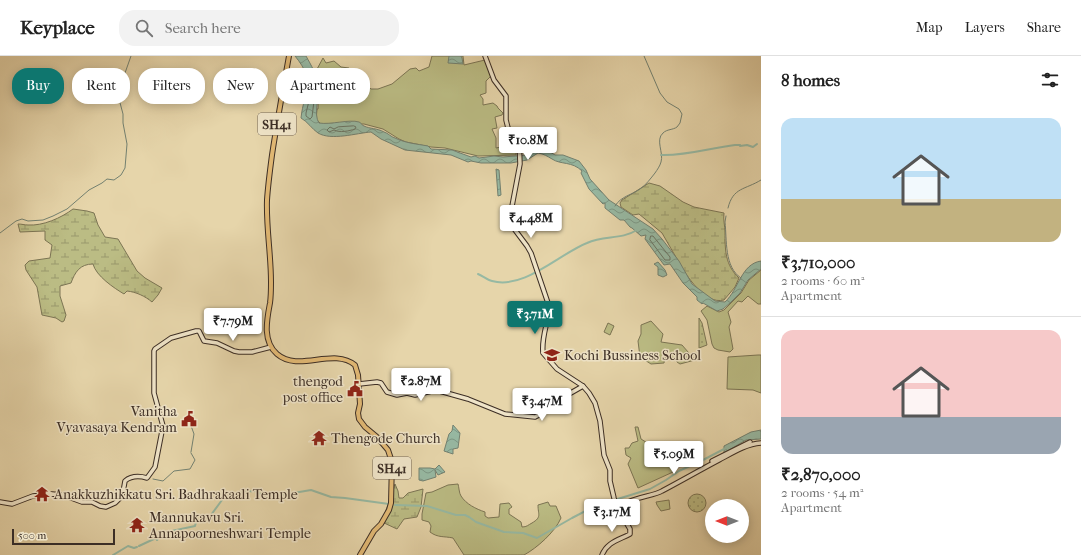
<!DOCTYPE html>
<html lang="en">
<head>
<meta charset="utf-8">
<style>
  :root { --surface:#fff; --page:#f2f2f2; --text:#222; --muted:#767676; --line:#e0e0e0; --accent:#0f766e }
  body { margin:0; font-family:"IM FELL French Canon",serif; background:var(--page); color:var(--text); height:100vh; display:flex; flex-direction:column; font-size:15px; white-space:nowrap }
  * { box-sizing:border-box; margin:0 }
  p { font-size:13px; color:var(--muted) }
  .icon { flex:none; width:22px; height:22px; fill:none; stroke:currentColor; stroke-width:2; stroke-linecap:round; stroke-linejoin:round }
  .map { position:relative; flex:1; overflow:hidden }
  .sheet { display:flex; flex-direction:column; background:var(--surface); width:320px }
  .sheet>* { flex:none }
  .top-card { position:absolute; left:12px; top:12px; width:380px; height:36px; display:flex; gap:8px }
  .needle { width:26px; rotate:270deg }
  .fabs { position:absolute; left:705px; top:443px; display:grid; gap:8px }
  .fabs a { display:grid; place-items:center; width:44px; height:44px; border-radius:50%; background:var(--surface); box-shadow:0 2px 10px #0003; font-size:20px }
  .scale { position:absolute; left:12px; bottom:10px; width:103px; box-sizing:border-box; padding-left:4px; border:2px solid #3c2e25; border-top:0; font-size:11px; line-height:14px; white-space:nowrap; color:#3c2e25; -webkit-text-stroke:3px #efe4c8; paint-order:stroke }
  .price { position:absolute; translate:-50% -34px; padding:0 9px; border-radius:4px; background:#fff; color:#222; font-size:13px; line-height:26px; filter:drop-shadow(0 1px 2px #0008) }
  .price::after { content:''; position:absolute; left:50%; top:24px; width:12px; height:9px; margin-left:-6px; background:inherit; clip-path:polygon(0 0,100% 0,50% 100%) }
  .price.selected { background:var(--accent); color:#fff }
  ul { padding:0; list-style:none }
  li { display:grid; align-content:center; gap:8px; height:212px; padding:0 20px }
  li+li { border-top:1px solid var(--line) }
  li span { display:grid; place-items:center; height:124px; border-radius:12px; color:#555 }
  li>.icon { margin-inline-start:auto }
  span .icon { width:72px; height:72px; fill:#fffc; stroke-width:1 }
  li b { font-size:17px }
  h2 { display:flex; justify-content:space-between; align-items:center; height:48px; padding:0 20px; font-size:17px }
  .chip { padding:0 14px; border-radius:16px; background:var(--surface); box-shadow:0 2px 10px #0003; font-size:14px; line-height:36px }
  .chip.selected { background:var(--accent); color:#fff }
  header { display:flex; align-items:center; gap:24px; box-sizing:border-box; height:56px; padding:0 20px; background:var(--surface); border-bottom:1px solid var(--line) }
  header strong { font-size:19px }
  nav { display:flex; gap:22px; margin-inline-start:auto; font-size:14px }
  .search { width:280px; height:36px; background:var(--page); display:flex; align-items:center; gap:10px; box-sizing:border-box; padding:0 14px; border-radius:16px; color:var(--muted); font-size:15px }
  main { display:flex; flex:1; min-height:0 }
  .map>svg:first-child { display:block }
</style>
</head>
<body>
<header>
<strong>Keyplace</strong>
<div class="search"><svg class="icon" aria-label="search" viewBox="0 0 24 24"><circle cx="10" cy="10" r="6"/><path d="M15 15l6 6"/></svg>Search here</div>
<nav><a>Map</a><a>Layers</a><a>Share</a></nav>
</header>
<main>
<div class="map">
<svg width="761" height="499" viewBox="0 0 761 499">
  <defs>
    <pattern id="wetland-marsh" width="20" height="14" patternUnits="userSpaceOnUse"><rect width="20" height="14" fill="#bbbc84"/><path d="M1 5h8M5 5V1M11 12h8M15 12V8" fill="none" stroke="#99996c"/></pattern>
    <pattern id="garden-dots" width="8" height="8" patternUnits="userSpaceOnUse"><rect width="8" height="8" fill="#bbbc84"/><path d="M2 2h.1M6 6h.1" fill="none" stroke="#99996c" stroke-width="1.8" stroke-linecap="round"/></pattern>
    <pattern id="water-waves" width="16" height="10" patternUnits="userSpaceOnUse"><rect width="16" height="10" fill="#97b9a3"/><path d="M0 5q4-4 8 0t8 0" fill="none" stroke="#7c9785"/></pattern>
  </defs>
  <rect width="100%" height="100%" fill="#e6d5aa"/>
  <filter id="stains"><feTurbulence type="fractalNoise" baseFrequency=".005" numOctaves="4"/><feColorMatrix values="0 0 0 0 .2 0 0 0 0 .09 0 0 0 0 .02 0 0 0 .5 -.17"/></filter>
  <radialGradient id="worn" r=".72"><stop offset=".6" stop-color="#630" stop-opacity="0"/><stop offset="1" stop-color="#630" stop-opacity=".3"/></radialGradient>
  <g fill="#bbbc84" stroke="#7c7554">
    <path d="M432 0H463L464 9 485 4 492 19 486 25V37L480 39 483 43V49L493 47 497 50 498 52 503 57 502 59 495 61 497 72 492 73 496 82V92L506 90 509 93 513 90H516V99L478 100 445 92 431 91 406 86 399 83 383 73 364 68H321L316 63 317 53H318C318 40 321 27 316 15L323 2 326 7 334 5 341 11 349 12 355 23 364 27 371 33H378L392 28 410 13 416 12 419 15 429 11Z"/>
    <polygon points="761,214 761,248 758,248 748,240 742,246 738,245 728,256 731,266 729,271 733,293 730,296 718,294 714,292 712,288 707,264 701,255 707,250 719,256 724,254 741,237 749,224"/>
    <polygon points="651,265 663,278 661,286 682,289 695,304 680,308 677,306 676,303 668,300 665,302 664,307 651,308 640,301 638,285 641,278 641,269"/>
    <polygon points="608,267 614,270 610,279 604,276"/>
    <polygon points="758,299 761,299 761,337 753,334 727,333 728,301"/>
    <polygon points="635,371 638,371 641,383 649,388 649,394 651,396 654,396 655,393 659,392 659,399 662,402 668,401 673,416 638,432 628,408 631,402 626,399 625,392 629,392 632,387 638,385"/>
    <path d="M458 428C459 431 459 437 461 440 466 448 476 453 485 456V460L488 462 499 461 500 448 509 447 512 451 509 453V458L521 466 522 471C527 471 528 469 532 467 542 461 538 459 538 449L548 446 550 450H556L561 462C555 476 537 492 524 499 520 499 473 499 464 499L453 482C444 480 438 482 430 476L431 470 429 466 422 464V458L426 437 432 436 448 429Z"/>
    <polygon points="669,444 670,453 661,455 657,449 656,446"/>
  </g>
  <g fill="url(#wetland-marsh)" stroke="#7c7554">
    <path d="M649 127 660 130 683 146 694 151 724 157C723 164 725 170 725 176 725 194 725 209 739 222L735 231 724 244C704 249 687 219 677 205V203L662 177 639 158 633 159 621 151 620 147 622 144Z"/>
    <path d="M73 153 87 155 94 157 98 169 105 181 118 183 137 215 145 222 162 232 158 239 152 246C145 240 136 236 127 235L124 238C114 232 96 220 93 208 80 208 75 216 71 227L60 230V240L66 259 64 265 62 266 56 262 42 259 37 231 26 214 25 209 29 205 50 202 52 189 45 184V175L20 176 18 168C22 168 24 169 28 169 43 170 61 162 73 153Z"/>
    <polygon points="395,428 398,435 399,442 403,442 408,437 423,433 421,451 417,461 404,463 397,473 382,466"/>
  </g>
  <g fill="url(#garden-dots)" stroke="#7c7554">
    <polygon points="699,262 702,267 707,289 699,292"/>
    <circle cx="697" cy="447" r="9"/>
  </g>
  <g fill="url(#water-waves)" stroke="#738171">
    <path d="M295 0H306C311 9 317 19 318 29 320 41 313 58 319 67 331 69 349 63 359 66 363 68 360 68 364 70 370 73 377 72 384 76 388 77 391 81 395 82 405 87 417 88 428 90L431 93 452 94 471 101 475 100 479 102 494 100 503 101 527 99 529 94 534 91H542L555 99H563L579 105 586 114 590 123 609 144 653 173 662 183 679 205 692 228 715 245 725 246C739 233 741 208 761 205V213L748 224 740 237 730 247 723 253 717 255 703 247 702 248 697 244V241L683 227 670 208 664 209 645 183 646 179 641 180 632 172 630 171 624 164H620L605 152V147L603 148 589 133 581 117 582 115C572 105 561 109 552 103 547 100 544 98 538 97L527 104 511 107H481L471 105 468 106 451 99 405 94 381 83 371 76C357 77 331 85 318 77 312 73 308 66 301 62 304 34 317 27 295 0Z"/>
    <polygon points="449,0 461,0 462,2 463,8 448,7"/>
    <polygon points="496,113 499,114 501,139 498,140"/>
    <polygon points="658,206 665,214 667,219 663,221 658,219 658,211 654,208"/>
    <polygon points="453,369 460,377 458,392 453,393 453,398 444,395 449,378 452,375"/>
    <polygon points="761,374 761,383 746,384 724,397 724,390 751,376"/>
    <polygon points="439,409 445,416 438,419 435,414 436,421 423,425 419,424 419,412 430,412 435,413"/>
  </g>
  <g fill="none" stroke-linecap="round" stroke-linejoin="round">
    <g stroke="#6a7464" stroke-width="1">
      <polygon points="313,35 315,37 312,61 310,63 306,60 306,57 311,37"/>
      <path d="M354 70 356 71 355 73C349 75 340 77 334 74L329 76 327 74 330 71 334 73 338 71Z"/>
      <polygon points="651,180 653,180 670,201 670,204 665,204 650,184"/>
    </g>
    <g stroke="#738171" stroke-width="1">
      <path d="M615 150C621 140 632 139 640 133 646 129 651 122 655 117 657 114 660 110 661 106 664 97 655 84 663 77 667 73 673 74 677 71L680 67 682 58 679 53 667 46 660 37 644 0"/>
      <path d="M728 152C733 131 745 134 761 124"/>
      <path d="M726 160 725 166C727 184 724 211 741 222"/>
      <polyline points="0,177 16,165 22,163 28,165 43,164 53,160 67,153 89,134 102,127 107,123 114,124 121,119 125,112 127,88 123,67 123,58 119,43 119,34 131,0"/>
      <polyline points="190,367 194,378 191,396"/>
      <polyline points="153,423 163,425 174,415 190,413 195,404 191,397"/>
    </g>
    <g stroke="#97b9a3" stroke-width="2">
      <path d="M661 99C686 100 710 92 735 89H740V90L747 89 753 91 757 88"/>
      <path d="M478 218C483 220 487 224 492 225 524 234 559 198 587 187 604 179 621 184 637 174"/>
      <path d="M224 443C234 436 246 435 258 435L261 439 276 440 311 434 331 441 345 442 389 448"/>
      <polyline points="395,449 427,450 456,459 465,459 469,461"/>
      <polyline points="469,461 476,466 504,476 523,477 537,482 572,462 595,450 650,433 666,424 679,415 703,404 726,392"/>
      <polyline points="161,482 167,476 195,470 196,466 211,459 222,444"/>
      <polyline points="139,490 156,482 157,484 158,483"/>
      <polyline points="113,499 128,490 134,492 137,491"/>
    </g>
    <defs>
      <g id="secondary">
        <path d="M485 0 494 24 506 40V64L508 72 519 83 520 108 509 166 527 190 531 197 549 250C549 266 541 280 543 297L557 313 583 330 589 337 595 347 600 365 604 399 610 414V425L614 442 617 451 630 473V478C619 484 607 486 602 499"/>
        <polyline points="359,328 377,326 381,327 387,336 397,339 407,337 415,339 436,334 468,343 505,358 535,361 552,352 569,338 583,330"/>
        <polyline points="712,405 750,386"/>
        <path d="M0 446 12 448 33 440 52 438 63 439 82 446H92L100 450 106 451 115 447 120 442 123 436 125 425C131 420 140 420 147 422L155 411 163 370 154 337V295L155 293 171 282 196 275H199L204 285 217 287 234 295 239 296H252L271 291"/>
        <path d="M620 455C622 442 652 441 662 435 681 425 700 414 719 404 732 397 746 388 761 387"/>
      </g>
      <path id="primary" d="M289 0C283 33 277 66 272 99 270 114 268 129 267 144 266 171 271 198 271 226 271 232 271 240 270 247 267 263 262 285 277 298 299 317 333 291 355 309L358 319 360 348 358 357 359 363 365 371 377 381 388 394 392 406 391 447 389 454 381 468 374 475 360 499"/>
    </defs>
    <use href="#secondary" stroke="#3c2e25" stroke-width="5.5"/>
    <use href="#primary" stroke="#3c2e25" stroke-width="6"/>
    <use href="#secondary" stroke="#efe4c8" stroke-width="3.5"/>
    <use href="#primary" stroke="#e3ba75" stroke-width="4"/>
  </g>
  <defs>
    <symbol id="university-bare" viewBox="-9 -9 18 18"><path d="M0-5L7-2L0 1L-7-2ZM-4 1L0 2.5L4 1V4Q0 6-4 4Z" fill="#8f2418" stroke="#efe4c8" stroke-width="2.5" paint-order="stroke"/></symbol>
    <symbol id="civic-bare" viewBox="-9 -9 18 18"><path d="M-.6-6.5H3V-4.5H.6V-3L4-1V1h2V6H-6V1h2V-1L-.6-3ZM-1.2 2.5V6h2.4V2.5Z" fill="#8f2418" stroke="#efe4c8" stroke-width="2.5" paint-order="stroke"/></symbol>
    <symbol id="temple-bare" viewBox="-9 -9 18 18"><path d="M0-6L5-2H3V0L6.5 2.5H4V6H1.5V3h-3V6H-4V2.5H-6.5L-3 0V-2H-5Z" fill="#8f2418" stroke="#efe4c8" stroke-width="2.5" paint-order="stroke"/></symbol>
  </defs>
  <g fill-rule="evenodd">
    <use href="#university-bare" x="541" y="288" width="22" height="22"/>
    <use href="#civic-bare" x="344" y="322" width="22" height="22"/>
    <use href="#civic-bare" x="178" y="352" width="22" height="22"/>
    <use href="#temple-bare" x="308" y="371" width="22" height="22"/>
    <use href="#temple-bare" x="31" y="427" width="22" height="22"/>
    <use href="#temple-bare" x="126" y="458" width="22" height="22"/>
  </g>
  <g text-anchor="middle" stroke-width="3" stroke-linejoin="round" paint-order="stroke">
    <g fill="#efe4c8" stroke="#726556" stroke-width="1">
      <rect x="258" y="57" width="38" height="22" rx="3"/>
      <rect x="373" y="401" width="38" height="22" rx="3"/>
    </g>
    <g font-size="13" font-weight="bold" fill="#3c2e25">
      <text x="277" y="73">SH41</text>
      <text x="392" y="417">SH41</text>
    </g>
    <g font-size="14" fill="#3c2e25" stroke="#efe4c8" text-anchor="start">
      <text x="564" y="304">Kochi Bussiness School</text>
      <text x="343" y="330" text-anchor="end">thengod<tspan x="343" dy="16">post office</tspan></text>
      <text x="177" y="360" text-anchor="end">Vanitha<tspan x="177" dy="16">Vyavasaya Kendram</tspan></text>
      <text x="331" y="387">Thengode Church</text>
      <text x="54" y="443">Anakkuzhikkatu Sri. Badhrakaali Temple</text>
      <text x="149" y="466">Mannukavu Sri.<tspan x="149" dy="16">Annapoorneshwari Temple</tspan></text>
    </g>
  </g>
  <rect width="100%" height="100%" filter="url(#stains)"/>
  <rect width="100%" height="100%" fill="url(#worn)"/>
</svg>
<div class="fabs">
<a><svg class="needle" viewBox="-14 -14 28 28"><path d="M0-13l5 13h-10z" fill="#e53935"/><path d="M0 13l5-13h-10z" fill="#767676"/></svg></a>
</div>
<div class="scale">500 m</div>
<b class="price" style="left:528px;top:105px">₹10.8M</b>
<b class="price" style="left:531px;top:183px">₹4.48M</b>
<b class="price selected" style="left:535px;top:279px">₹3.71M</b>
<b class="price" style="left:233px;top:286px">₹7.79M</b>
<b class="price" style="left:421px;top:346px">₹2.87M</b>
<b class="price" style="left:542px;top:366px">₹3.47M</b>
<b class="price" style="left:674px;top:419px">₹5.09M</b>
<b class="price" style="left:612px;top:477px">₹3.17M</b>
<div class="top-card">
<a class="chip selected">Buy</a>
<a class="chip">Rent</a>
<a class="chip">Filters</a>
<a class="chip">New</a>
<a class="chip">Apartment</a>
</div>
</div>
<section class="sheet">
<h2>8 homes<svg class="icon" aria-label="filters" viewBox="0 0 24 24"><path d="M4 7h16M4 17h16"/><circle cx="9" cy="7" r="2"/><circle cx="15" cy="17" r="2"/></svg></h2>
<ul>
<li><span style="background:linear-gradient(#bfe0f5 65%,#c2b280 0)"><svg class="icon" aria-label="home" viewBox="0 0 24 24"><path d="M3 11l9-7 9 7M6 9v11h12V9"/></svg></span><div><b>₹3,710,000</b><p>2 rooms · 60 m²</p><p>Apartment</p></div></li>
<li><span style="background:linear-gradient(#f6c9c9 70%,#9aa5b1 0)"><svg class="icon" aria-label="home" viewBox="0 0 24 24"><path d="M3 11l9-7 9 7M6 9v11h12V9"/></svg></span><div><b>₹2,870,000</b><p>2 rooms · 54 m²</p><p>Apartment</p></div></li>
</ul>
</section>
</main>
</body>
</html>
